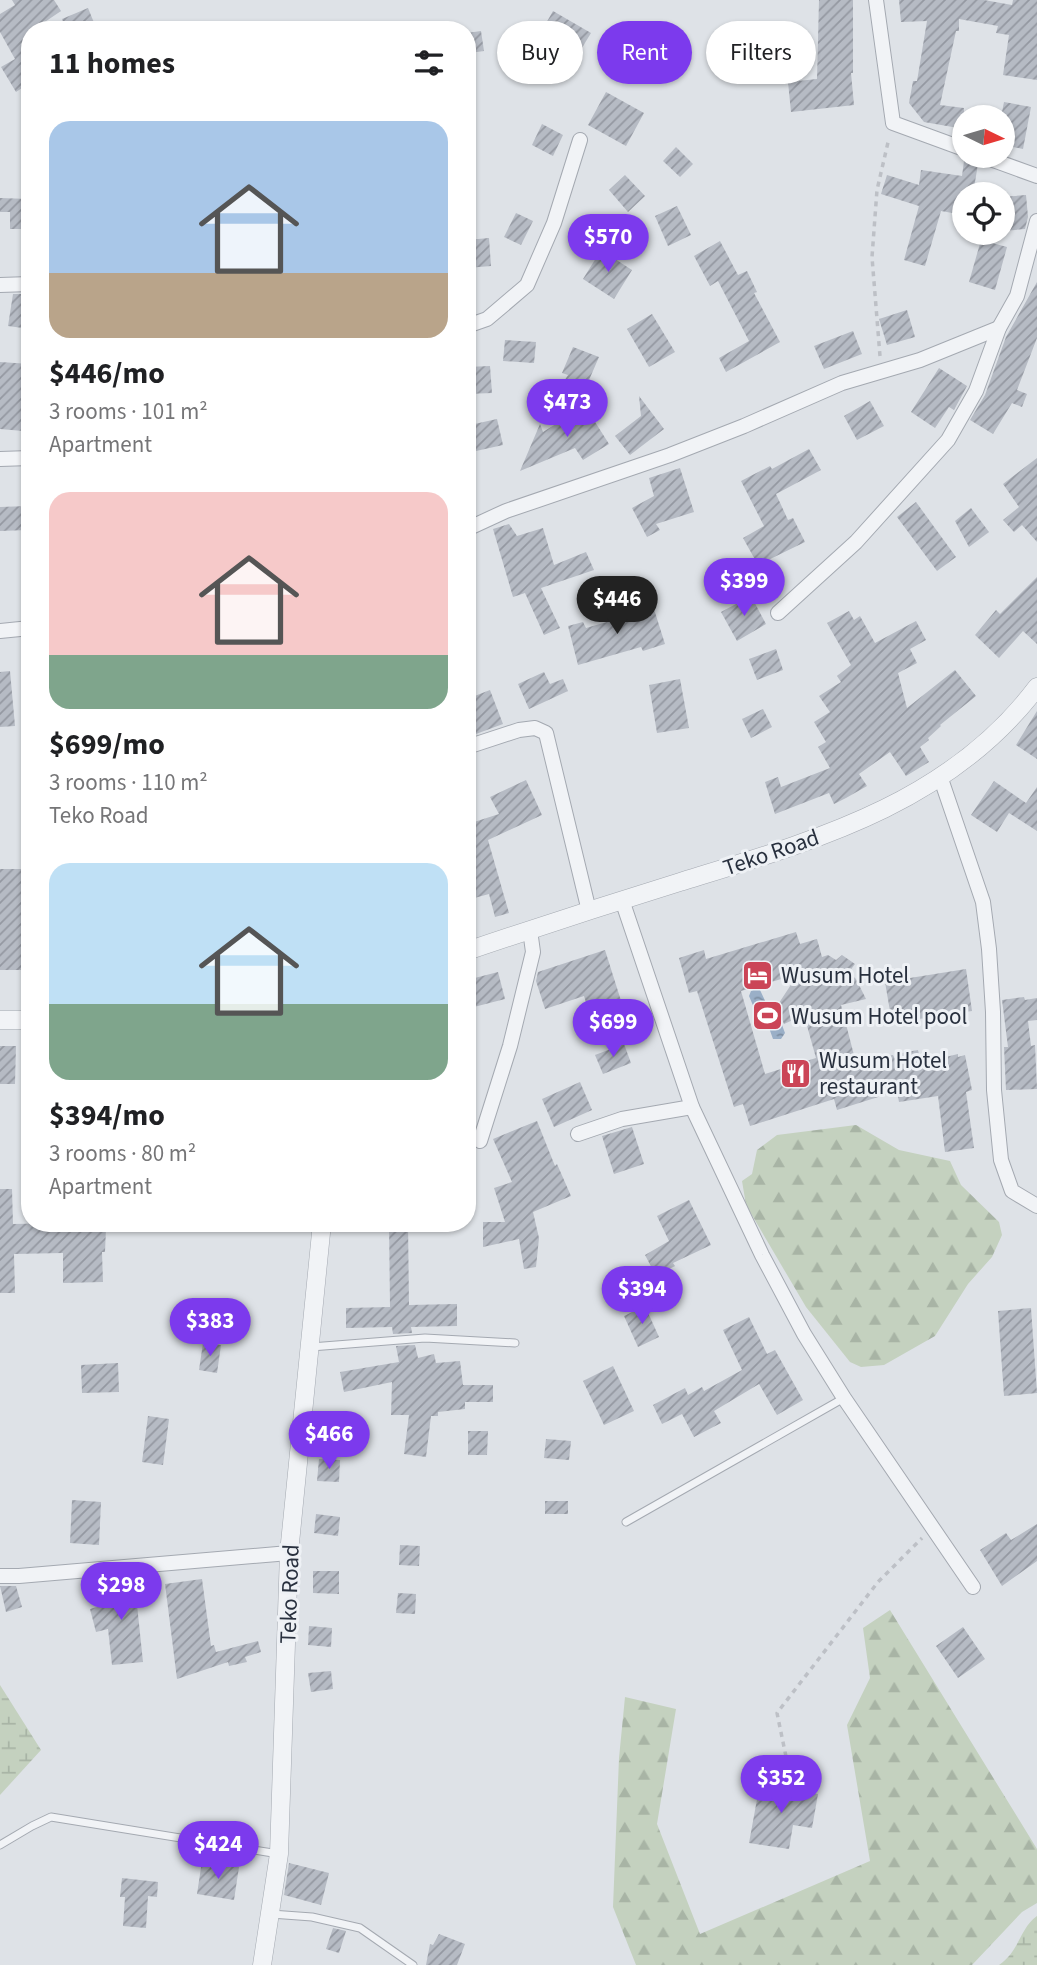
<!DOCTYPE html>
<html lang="en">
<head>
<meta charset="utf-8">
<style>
  :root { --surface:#fff; --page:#f2f2f2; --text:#202124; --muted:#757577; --accent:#7c3aed }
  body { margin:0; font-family:"Source Sans 3",sans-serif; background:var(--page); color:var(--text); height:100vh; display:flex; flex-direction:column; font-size:26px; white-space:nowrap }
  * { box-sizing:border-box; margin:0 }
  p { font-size:23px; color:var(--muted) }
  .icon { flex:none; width:38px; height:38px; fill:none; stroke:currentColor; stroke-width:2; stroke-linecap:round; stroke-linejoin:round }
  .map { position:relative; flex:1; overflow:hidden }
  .sheet { position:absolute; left:21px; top:21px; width:455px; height:1211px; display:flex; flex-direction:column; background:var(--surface); border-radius:28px; box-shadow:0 2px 5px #0004 }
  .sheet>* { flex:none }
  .top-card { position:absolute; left:497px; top:21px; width:434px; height:63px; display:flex; gap:14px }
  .needle { width:46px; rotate:95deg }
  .controls { position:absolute; left:952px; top:105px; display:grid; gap:14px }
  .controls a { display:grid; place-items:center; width:63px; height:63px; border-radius:50%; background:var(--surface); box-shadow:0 2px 5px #0004; font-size:35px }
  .price { position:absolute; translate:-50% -60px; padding:0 16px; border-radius:24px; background:var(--accent); color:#fff; font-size:23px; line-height:46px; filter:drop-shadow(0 2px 4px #0008) }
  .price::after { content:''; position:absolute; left:50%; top:42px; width:21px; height:16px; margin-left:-10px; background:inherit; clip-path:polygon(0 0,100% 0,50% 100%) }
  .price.on { background:#222; color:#fff }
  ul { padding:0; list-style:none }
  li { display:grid; align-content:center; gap:14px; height:371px; padding:0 28px }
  li span { display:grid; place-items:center; height:217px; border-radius:21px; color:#555 }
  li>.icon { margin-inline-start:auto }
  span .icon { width:126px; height:126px; fill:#fffc; stroke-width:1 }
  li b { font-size:30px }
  h2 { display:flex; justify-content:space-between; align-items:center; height:84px; padding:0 28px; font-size:30px }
  .pill { padding:0 24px; border-radius:32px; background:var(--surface); box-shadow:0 2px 5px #0004; font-size:24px; line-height:63px }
  .pill.on { background:var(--accent); color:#fff }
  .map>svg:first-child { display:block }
</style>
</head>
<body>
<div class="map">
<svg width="1037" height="1965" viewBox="0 0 1037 1965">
  <defs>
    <pattern id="forest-firs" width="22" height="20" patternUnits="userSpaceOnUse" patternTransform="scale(1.75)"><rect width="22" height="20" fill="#c4d1bf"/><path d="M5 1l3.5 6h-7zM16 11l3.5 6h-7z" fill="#a8b4a5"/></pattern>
    <pattern id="wetland-marsh" width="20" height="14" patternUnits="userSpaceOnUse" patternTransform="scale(1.75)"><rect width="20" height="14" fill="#c4d1bf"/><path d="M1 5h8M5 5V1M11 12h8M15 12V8" fill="none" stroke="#a8b4a5"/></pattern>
    <pattern id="water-ripples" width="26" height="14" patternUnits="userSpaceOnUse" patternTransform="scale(1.75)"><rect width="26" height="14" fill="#9aafc7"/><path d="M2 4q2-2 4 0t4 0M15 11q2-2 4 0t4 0" fill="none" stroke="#7e8fa3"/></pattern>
    <pattern id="building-hatch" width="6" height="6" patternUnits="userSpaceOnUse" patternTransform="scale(1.75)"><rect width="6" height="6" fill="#b6bbc4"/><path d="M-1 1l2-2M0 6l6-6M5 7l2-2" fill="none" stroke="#9498a1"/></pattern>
  </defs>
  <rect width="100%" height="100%" fill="#dee2e7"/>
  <g fill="url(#forest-firs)">
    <polygon points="856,1125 899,1150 950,1161 961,1185 999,1222 1002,1235 992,1257 968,1284 935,1336 884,1365 861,1367 850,1362 806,1307 746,1205 742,1181 752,1174 757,1150 777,1135"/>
    <polygon points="890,1610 1037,1849 1037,1903 1022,1912 972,1965 636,1965 613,1907 619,1758 625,1697 676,1709 657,1824 700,1934 870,1861 847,1725 870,1678 863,1628"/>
  </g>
  <g fill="url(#wetland-marsh)">
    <polygon points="0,1685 41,1750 0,1795"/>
    <path d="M1037 1916V1965H999C1020 1951 1019 1929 1037 1916Z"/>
  </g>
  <polygon fill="url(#water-ripples)" points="756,989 760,990 768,1007 776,1009 785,1033 781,1039 773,1039 768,1025 760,1022 749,996 751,991"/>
  <g fill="url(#building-hatch)" fill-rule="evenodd">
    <polygon points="12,0 54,0 61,11 33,30 30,30 28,34 30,37 30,87 28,84 16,92 1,67 15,59 0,32 0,14 15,5"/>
    <polygon points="819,0 853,0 853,73 851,73 854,105 791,112 788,82 817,79"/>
    <polygon points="899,0 984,0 1012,5 1013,0 1037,0 1037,80 1003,75 1009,35 996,33 998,26 959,19 959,31 956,31 940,105 964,108 964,129 924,122 909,103 913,81 917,81 927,21 901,22"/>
    <polygon points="88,8 97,30 66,30 62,19"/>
    <polygon points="553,11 591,33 577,56 540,34"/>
    <polygon points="481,31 484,51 470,53 467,33"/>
    <polygon points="606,92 644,113 626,146 588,125"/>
    <polygon points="1004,102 1031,107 1023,149 1003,145 1001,117"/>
    <polygon points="542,124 563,135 553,156 532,145"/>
    <polygon points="676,147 693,164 680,177 663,161"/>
    <polygon points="964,161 978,164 973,194 964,194 964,215 941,211 925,266 904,260 919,206 881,194 887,175 919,185 921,170 962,176"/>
    <polygon points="625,175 645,196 628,212 609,190"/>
    <polygon points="1026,195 1028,217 1025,229 1003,231 1003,197"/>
    <polygon points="0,198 30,199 30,229 10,229 10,212 0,212"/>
    <polygon points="677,206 691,235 668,246 655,216"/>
    <polygon points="516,213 533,221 521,245 504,237"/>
    <polygon points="489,238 491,266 467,268 467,240"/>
    <polygon points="981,240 1007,247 995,290 969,282"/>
    <polygon points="720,241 738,275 747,271 757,292 754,293 780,342 726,372 719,358 749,341 718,281 710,286 694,256"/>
    <polygon points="601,250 632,270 614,299 583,279"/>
    <polygon points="1037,282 1037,338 1017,390 1027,394 1022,407 1012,403 993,434 970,420 985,395 1006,337"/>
    <polygon points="13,294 30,294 30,329 8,326"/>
    <polygon points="907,310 915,337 887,345 879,319"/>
    <polygon points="652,314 675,352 649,367 627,329"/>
    <polygon points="853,331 862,354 824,369 814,346"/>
    <polygon points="505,340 536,342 534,363 503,361"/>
    <polygon points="573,347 599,357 586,387 559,389 568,375 562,373"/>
    <polygon points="0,362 30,364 30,383 25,382 23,431 0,429"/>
    <polygon points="490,366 492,393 467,394 467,367"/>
    <polygon points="939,368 967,386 954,410 949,407 935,428 911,412"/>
    <polygon points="639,396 664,429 630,455 615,436 641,416"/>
    <polygon points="870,401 884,426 857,440 844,416"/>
    <polygon points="585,406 609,444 583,460 575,448 520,471 540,424 543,432"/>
    <polygon points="497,419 503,445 476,451 470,425"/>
    <polygon points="809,449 821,470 776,494 788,520 793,518 805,542 758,565 743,538 764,526 741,481 770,466 772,469"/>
    <polygon points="1037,458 1037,542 1022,525 1014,532 1003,520 1019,507 1003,484"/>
    <polygon points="680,468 694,512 656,524 660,530 647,537 632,508 654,496 649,478"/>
    <polygon points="916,502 956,557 937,571 897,517"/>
    <polygon points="28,506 28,530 0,531 0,507"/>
    <polygon points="971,508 989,532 969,547 955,521"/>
    <polygon points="509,524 517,536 543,528 554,565 586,552 594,570 541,588 560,628 544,635 525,593 513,597 493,529"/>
    <polygon points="1037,577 1037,644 1023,631 999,658 975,635 996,610 1000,614"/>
    <polygon points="751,596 766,624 737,641 721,612"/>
    <polygon points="653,606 665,644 643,651 641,647 578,665 568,626 583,622 586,628 631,615 631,613"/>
    <polygon points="849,611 854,620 860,616 875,643 916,621 926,640 910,649 917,663 898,673 907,708 955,670 976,696 940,725 941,726 928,738 929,740 920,747 929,762 906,776 890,752 859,774 867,786 846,798 834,804 829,793 775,814 765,782 778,777 781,787 830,768 818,747 826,742 814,722 830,712 819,696 841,682 837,676 851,665 827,623"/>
    <polygon points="776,649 783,670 757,680 749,659"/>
    <polygon points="10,671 15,726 0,727 0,672"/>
    <polygon points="544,672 550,684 563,679 568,691 529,709 518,684"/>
    <polygon points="680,679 689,728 657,733 649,685"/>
    <polygon points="490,690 503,724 476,734 467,712 467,699"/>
    <polygon points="763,709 772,727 751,738 742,719"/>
    <polygon points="1037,711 1037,759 1016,745"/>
    <polygon points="526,780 542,815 488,840 509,913 495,917 489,894 467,900 467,839 475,836 471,823 499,814 490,797"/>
    <polygon points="994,781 1026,803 1037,787 1037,831 1009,813 997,832 971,815"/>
    <polygon points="0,869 23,869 23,876 30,876 30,970 0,970"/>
    <path d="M796 932 800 944 817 939 822 957 828 955 836 960 842 955 855 964 849 972 856 979 866 999 841 1005 855 1059 870 1054 871 1058 893 1055 898 1065 896 1054 918 1050 921 1063 958 1054V1057L965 1055 972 1090 966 1092 974 1148 945 1152 938 1096 899 1102 897 1091 837 1110 834 1099 750 1126 743 1104 734 1107 697 991 689 993 679 958 704 950 706 959ZM798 974 779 1003 778 1010 784 1024 804 1015 816 1058 765 1074 741 991Z"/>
    <polygon points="605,950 623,1007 591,1018 584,996 545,1009 536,981 538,972"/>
    <polygon points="966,969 972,1011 892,1023 885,982"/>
    <polygon points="498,972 505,999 470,1008 467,980"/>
    <polygon points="1024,997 1025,1000 1037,998 1037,1020 1028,1021 1031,1046 1035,1045 1037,1089 1006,1090 1004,1047 1008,1047 1002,1000"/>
    <polygon points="624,1044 631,1063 603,1074 595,1055"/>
    <polygon points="0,1046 16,1046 15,1084 0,1084"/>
    <polygon points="580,1082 592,1110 554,1127 542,1099"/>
    <polygon points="537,1121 555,1166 557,1164 571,1196 533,1212 539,1238 536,1267 524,1269 519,1239 483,1247 483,1222 505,1222 494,1188 512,1182 493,1139"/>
    <polygon points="632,1127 644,1164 614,1174 602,1136"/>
    <polygon points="0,1189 12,1189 13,1224 61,1223 106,1228 105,1252 102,1252 103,1282 63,1283 63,1253 14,1254 15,1293 0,1293"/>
    <polygon points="689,1200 711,1245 673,1263 675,1266 656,1276 645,1255 669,1241 657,1216"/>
    <polygon points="389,1223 408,1223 409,1305 457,1304 457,1326 411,1327 412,1333 393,1334 392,1327 346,1328 346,1308 390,1307"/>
    <polygon points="645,1306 659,1337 638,1347 624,1316"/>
    <polygon points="1031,1308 1037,1393 1004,1396 998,1311"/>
    <polygon points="749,1317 767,1354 775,1350 803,1400 777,1415 759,1384 714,1411 721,1423 694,1437 682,1414 662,1424 653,1405 685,1388 688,1395 702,1387 704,1391 742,1370 723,1330"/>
    <polygon points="203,1343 221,1345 217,1373 199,1370"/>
    <polygon points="415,1345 418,1358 434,1354 436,1363 460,1361 463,1385 493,1385 493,1402 465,1402 465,1409 438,1412 438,1416 431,1416 426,1457 404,1454 409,1415 391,1415 392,1382 344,1392 340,1372 399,1362 396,1346"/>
    <polygon points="118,1363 119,1392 82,1393 81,1365"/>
    <polygon points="613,1366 634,1411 604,1425 583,1381"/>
    <polygon points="148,1416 169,1419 163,1465 142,1462"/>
    <polygon points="468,1431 488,1431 487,1455 468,1455"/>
    <polygon points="546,1439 571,1441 569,1460 544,1458"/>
    <polygon points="319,1459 340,1460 339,1482 317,1481"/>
    <polygon points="72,1500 101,1502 99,1545 70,1543"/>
    <rect x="545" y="1501" width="23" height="13"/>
    <polygon points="316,1514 340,1517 338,1536 314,1533"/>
    <polygon points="1037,1524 1037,1561 1002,1586 980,1550 1006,1533 1011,1540"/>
    <polygon points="400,1545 420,1546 419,1566 399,1565"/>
    <polygon points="313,1571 339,1571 339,1594 313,1593"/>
    <polygon points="134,1576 143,1662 112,1665 108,1629 96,1632 90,1609 111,1603 105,1583"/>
    <polygon points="202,1579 211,1646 214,1645 216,1652 258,1641 261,1652 245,1657 247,1662 229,1666 228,1662 177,1679 165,1584"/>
    <polygon points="0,1586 16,1586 22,1607 6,1612"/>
    <polygon points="398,1593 416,1594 415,1614 396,1613"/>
    <polygon points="309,1626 332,1628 331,1647 308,1645"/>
    <polygon points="963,1627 985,1659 958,1678 936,1646"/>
    <polygon points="331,1671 333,1689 311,1692 308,1673"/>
    <polygon points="760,1783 818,1794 812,1828 793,1825 789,1849 749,1843"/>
    <polygon points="202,1861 239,1867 234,1900 197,1894"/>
    <polygon points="289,1863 329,1873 321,1905 284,1895"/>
    <polygon points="122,1878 158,1882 157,1897 148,1896 146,1928 123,1926 125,1897 120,1897"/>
    <polygon points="333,1928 346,1931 339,1953 326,1949"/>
    <polygon points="439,1934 465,1944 457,1965 426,1965 430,1944 433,1945"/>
  </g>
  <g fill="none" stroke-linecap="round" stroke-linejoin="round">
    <defs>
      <g id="service">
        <polyline points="26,1203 30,1134"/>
        <polyline points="311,1347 425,1338 515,1343"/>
        <polyline points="626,1522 844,1398"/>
        <polyline points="0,1845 32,1826 51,1817 279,1854"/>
        <polyline points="271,1914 312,1917 360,1928 413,1965"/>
      </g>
      <g id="minor">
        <polyline points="876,0 893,123 964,149"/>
        <polyline points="982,156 1037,176"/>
        <polyline points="0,285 30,284"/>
        <polyline points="467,326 487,319 527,285 554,223 580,140"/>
        <polyline points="0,459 30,458"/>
        <polyline points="467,529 506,511 670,455 744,426 842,383 920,360 999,328"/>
        <polyline points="778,613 856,542 948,440 976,391 999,328 1017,296 1037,221"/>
        <polyline points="0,631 30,628"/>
        <polyline points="467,747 519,730 535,728 546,733 589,911"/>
        <polyline points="941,779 983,902 989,949 993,1012 994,1090 1001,1160 1012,1191 1037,1206"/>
        <polyline points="622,900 692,1107 762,1255 804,1334 844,1398 973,1587"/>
        <polyline points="578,1134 622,1119 692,1107"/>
        <polyline points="480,1141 510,1046 533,952 530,930"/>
        <polyline points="0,1576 19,1576 289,1553"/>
      </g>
      <g id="tertiary">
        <path d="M467 951C538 927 609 904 680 882 813 841 949 804 1037 687"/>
        <polyline points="0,1020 30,1020"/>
        <polyline points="262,1965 279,1854 289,1553 322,1223"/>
      </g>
    </defs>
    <use href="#service" stroke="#a4a9b1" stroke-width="9"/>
    <use href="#minor" stroke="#a4a9b1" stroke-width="16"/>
    <use href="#tertiary" stroke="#a4a9b1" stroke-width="19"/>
    <g stroke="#bdc0c6" stroke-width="3.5" stroke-dasharray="5 5" stroke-linecap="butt">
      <polyline points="880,356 872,257 877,190 889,138"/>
      <polyline points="790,1776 777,1713 878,1582 922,1538"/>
    </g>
    <use href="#service" stroke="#f1f3f6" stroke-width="7"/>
    <use href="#minor" stroke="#f1f3f6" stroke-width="14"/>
    <use href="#tertiary" stroke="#f1f3f6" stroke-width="18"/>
  </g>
  <defs>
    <symbol id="hotel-square" viewBox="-11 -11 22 22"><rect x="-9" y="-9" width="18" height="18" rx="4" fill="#cb4557" stroke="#eef1f5"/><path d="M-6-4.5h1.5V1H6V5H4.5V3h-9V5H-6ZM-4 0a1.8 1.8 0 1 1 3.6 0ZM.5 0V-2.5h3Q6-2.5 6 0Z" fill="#fff"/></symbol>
    <symbol id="stadium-square" viewBox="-11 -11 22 22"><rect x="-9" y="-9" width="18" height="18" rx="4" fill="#cb4557" stroke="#eef1f5"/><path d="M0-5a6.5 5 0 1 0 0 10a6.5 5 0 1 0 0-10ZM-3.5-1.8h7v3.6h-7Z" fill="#fff"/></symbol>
    <symbol id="restaurant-square" viewBox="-11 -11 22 22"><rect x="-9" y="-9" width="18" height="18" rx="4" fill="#cb4557" stroke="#eef1f5"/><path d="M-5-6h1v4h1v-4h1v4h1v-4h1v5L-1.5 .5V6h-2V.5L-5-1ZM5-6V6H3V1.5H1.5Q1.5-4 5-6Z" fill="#fff"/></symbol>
  </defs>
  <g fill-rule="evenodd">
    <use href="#hotel-square" x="740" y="958" width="35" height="35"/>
    <use href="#stadium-square" x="750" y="998" width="35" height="35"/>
    <use href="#restaurant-square" x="778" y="1056" width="35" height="35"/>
  </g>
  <g text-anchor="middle" stroke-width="6" stroke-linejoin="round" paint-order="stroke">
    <g font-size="23" fill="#28303e" stroke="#eef1f5">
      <text transform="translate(771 852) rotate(-19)" y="8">Teko Road</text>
      <text transform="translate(289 1594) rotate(-88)" y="8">Teko Road</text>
    </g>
    <g font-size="23" fill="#28303e" stroke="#eef1f5" text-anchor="start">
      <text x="781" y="983">Wusum Hotel</text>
      <text x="791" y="1024">Wusum Hotel pool</text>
      <text x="819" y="1068">Wusum Hotel<tspan x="819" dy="26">restaurant</tspan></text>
    </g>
  </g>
</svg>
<div class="controls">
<a><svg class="needle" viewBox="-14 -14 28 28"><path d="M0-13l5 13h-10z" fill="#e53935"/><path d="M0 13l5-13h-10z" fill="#757577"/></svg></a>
<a><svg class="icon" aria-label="locate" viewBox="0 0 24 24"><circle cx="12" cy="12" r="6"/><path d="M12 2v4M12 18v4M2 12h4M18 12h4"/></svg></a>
</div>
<b class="price" style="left:608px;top:274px">$570</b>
<b class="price" style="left:567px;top:439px">$473</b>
<b class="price" style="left:744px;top:618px">$399</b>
<b class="price on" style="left:617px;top:636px">$446</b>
<b class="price" style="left:613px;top:1059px">$699</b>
<b class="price" style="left:642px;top:1326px">$394</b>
<b class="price" style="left:210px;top:1358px">$383</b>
<b class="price" style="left:329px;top:1471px">$466</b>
<b class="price" style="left:121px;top:1622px">$298</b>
<b class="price" style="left:781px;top:1815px">$352</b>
<b class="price" style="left:218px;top:1881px">$424</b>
<div class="top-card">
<a class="pill">Buy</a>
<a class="pill on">Rent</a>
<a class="pill">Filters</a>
</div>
<section class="sheet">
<h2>11 homes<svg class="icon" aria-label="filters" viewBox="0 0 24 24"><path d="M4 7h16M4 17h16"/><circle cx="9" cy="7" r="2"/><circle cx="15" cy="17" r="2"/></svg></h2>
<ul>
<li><span style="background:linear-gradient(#a9c7e8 70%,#b9a48a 0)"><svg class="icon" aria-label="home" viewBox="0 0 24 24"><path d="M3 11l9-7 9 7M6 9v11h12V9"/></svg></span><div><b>$446/mo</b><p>3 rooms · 101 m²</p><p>Apartment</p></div></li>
<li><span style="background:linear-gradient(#f6c9c9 75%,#7fa58c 0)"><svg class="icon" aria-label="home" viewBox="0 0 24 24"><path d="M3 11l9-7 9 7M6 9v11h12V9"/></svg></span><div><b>$699/mo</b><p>3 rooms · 110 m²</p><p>Teko Road</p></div></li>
<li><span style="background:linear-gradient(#bfe0f5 65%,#7fa58c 0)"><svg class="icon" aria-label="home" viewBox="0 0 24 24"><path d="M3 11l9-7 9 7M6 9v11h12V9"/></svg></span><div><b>$394/mo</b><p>3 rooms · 80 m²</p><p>Apartment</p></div></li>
</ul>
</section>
</div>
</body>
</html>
